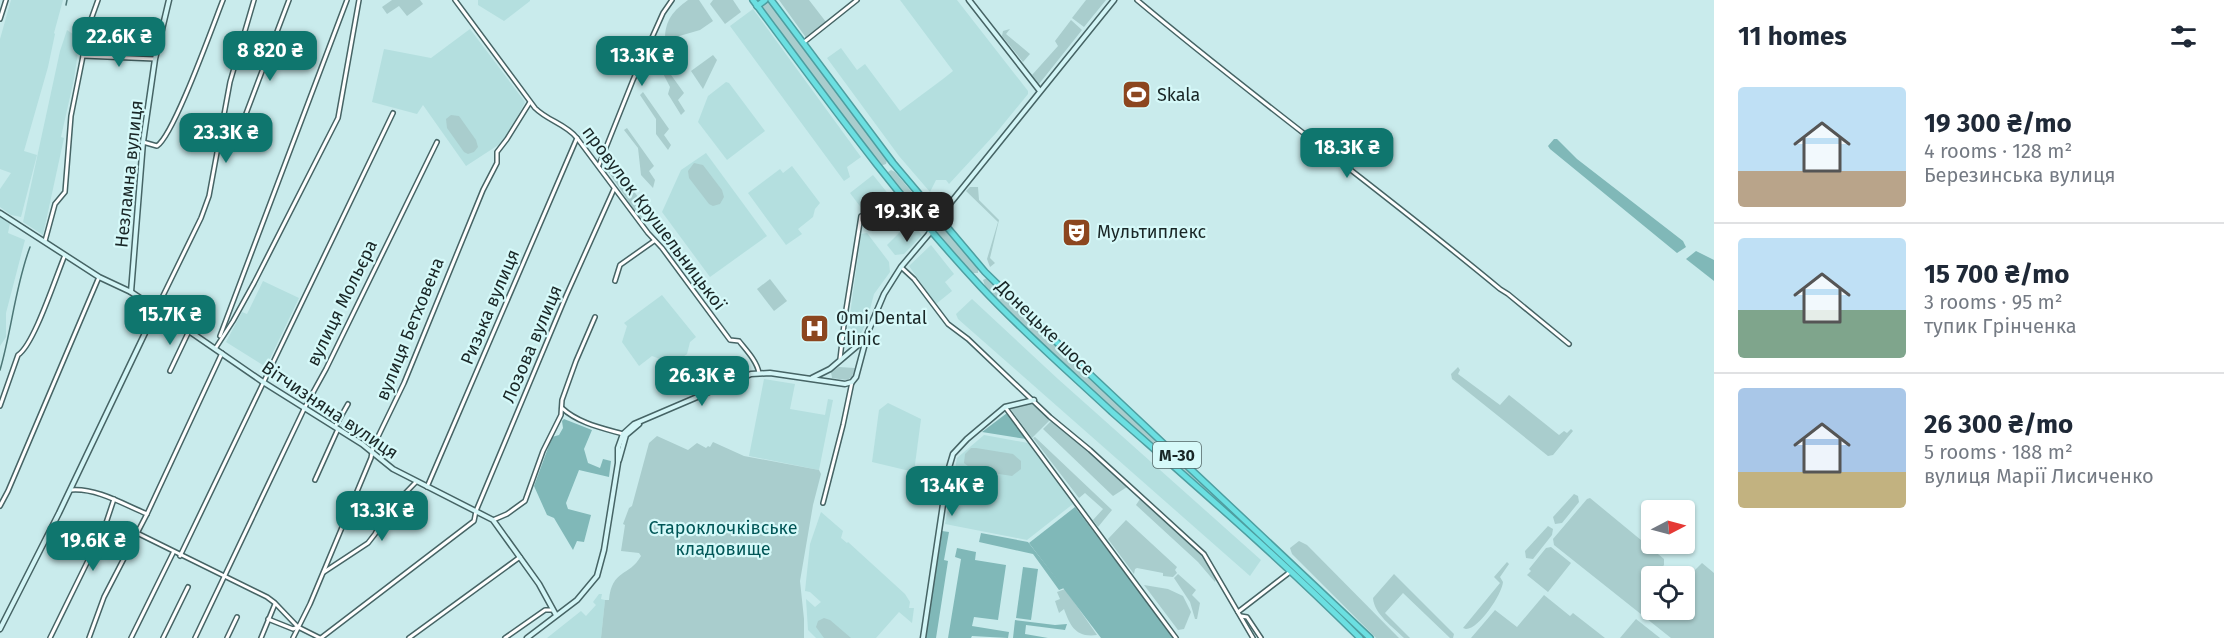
<!DOCTYPE html>
<html lang="en">
<head>
<meta charset="utf-8">
<style>
  :root { --surface:#fff; --page:#f2f2f3; --text:#1f2937; --muted:#747a83; --line:#e0e1e3; --accent:#0f766e }
  body { margin:0; font-family:"Fira Sans",sans-serif; background:var(--page); color:var(--text); height:100vh; display:flex; flex-direction:column; font-size:22px; white-space:nowrap }
  * { box-sizing:border-box; margin:0 }
  p { font-size:20px; color:var(--muted) }
  .icon { flex:none; width:33px; height:33px; fill:none; stroke:currentColor; stroke-width:2; stroke-linecap:round; stroke-linejoin:round }
  .map { position:relative; flex:1; overflow:hidden }
  .details { display:flex; flex-direction:column; background:var(--surface); width:510px }
  .details>* { flex:none }
  .needle { width:39px; rotate:84deg }
  .fabs { position:absolute; left:1641px; top:500px; display:grid; gap:12px }
  .fabs a { display:grid; place-items:center; width:54px; height:54px; border-radius:6px; background:var(--surface); box-shadow:0 2px 4px #0004; font-size:30px }
  .price { position:absolute; translate:-50% -51px; padding:0 14px; border-radius:12px; background:var(--accent); color:#fff; font-size:20px; line-height:39px; filter:drop-shadow(0 2px 3px #0008) }
  .price::after { content:''; position:absolute; left:50%; top:36px; width:18px; height:14px; margin-left:-9px; background:inherit; clip-path:polygon(0 0,100% 0,50% 100%) }
  .price.on { background:#222; color:#fff }
  ul { padding:0; list-style:none }
  li { display:flex; align-items:center; gap:18px; height:150px; padding:0 24px }
  li+li { border-top:2px solid var(--line) }
  li span { display:grid; place-items:center; flex:none; width:168px; height:120px; border-radius:6px; color:#555 }
  li>.icon { margin-inline-start:auto }
  span .icon { width:72px; height:72px; fill:#fffc; stroke-width:1 }
  li b { font-size:26px }
  h2 { display:flex; justify-content:space-between; align-items:center; height:72px; padding:0 24px; font-size:26px }
  main { display:flex; flex:1; min-height:0 }
  .map>svg:first-child { display:block }
</style>
</head>
<body>
<main>
<div class="map">
<svg width="1714" height="638" viewBox="0 0 1714 638">
  <rect width="100%" height="100%" fill="#c9ebec"/>
  <g fill="#b4dfdf">
    <polygon points="11,0 63,0 54,33 55,34 48,67 24,151 37,155 21,217 11,215 0,207 0,189 11,173 0,169 0,39"/>
    <polygon points="478,0 530,0 530,1 504,21 478,5"/>
    <polygon points="900,0 957,0 1028,91 1028,94 996,133 949,184 946,180 936,180 930,192 899,156 827,58 841,48 857,70 865,64 900,111 943,79 953,71"/>
    <polygon points="753,9 861,157 847,167 850,177 844,181 730,26"/>
    <polygon points="470,29 525,102 506,140 466,166 423,105 417,114 372,102 384,49 431,58"/>
    <polygon points="67,30 80,39 74,79 61,137 64,138 43,235 23,222 60,51"/>
    <polygon points="726,82 729,83 765,131 727,160 698,122 708,96"/>
    <polygon points="706,153 767,236 710,277 662,212 681,170"/>
    <polygon points="792,166 820,203 815,209 813,217 798,229 802,234 786,245 748,193 780,169 783,173"/>
    <polygon points="873,175 894,201 890,204 892,207 871,221 850,193"/>
    <polygon points="0,216 10,223 8,233 25,240 6,313 6,337 0,346"/>
    <polygon points="910,222 922,235 904,254 895,255 887,245"/>
    <polygon points="867,233 889,262 890,272 874,294 867,321 858,340 851,345 846,344 861,234"/>
    <polygon points="931,245 954,274 945,282 952,291 936,304 909,266"/>
    <polygon points="263,281 299,298 266,367 226,342 242,312 247,314"/>
    <polygon points="662,295 696,337 690,342 687,354 673,364 652,356 639,366 622,342 627,326 624,323"/>
    <polygon points="972,299 1058,379 1261,560 1250,576 958,319 956,314"/>
    <polygon points="764,379 795,384 790,409 825,415 828,399 833,400 819,470 749,456"/>
    <polygon points="888,403 921,419 914,472 872,462 879,410"/>
    <polygon points="984,435 1028,443 1073,504 1027,540 945,524 957,458"/>
    <polygon points="821,512 843,531 841,538 847,543 848,542 905,594 910,602 909,608 914,608 912,623 899,612 876,638 816,638 808,630 806,599 815,607 821,602 810,592 805,591 810,544"/>
    <polygon points="599,594 602,594 601,599 605,600 601,638 547,638 581,611 586,616 596,605 593,602"/>
  </g>
  <g fill="#a9cdcd">
    <polygon points="392,0 420,0 423,4 407,16 399,6 387,14 382,7"/>
    <path d="M688 0H699L713 21 700 30 669 39 665 38C665 20 674 10 688 0Z"/>
    <polygon points="713,0 733,0 741,12 725,24 710,4"/>
    <polygon points="757,0 767,0 887,160 886,164 880,166"/>
    <polygon points="779,0 809,0 826,22 807,39"/>
    <polygon points="1086,0 1106,0 1084,27 1072,18"/>
    <polygon points="1071,20 1082,30 1039,84 1032,75 1058,46 1055,41"/>
    <polygon points="1010,29 1006,34 1030,54 1023,62 1002,36 1003,31"/>
    <polygon points="656,54 684,93 678,100 685,111 681,115 668,94 670,87 655,58"/>
    <polygon points="713,55 717,60 703,89 691,71"/>
    <polygon points="643,92 669,129 664,135 671,145 668,150 656,134 656,119 640,95"/>
    <polygon points="451,115 459,116 476,140 478,147 474,152 468,154 464,152 447,128 446,119"/>
    <polygon points="627,128 654,166 649,171 655,180 653,188 641,175 638,148 624,130"/>
    <polygon points="606,160 610,160 613,163 641,201 635,207 642,217 640,219 606,168"/>
    <polygon points="694,163 703,165 722,190 724,197 720,204 713,206 709,204 689,178 688,171"/>
    <polygon points="891,170 895,172 932,216 931,221 926,222 889,177 888,172"/>
    <polygon points="970,187 978,187 979,200 999,220 990,258 995,263 990,267 987,259 998,222 966,191"/>
    <polygon points="939,228 944,229 978,267 978,273 972,273 938,235 936,232"/>
    <polygon points="987,278 1281,556 1280,558 1057,358 985,286 983,280"/>
    <polygon points="770,279 787,301 774,311 757,289"/>
    <polygon points="839,367 855,368 852,377 847,380 832,378 831,372"/>
    <polygon points="1458,367 1460,370 1458,374 1500,405 1509,395 1559,435 1564,431 1567,433 1571,429 1573,431 1553,455 1548,456 1452,379 1451,374"/>
    <polygon points="1034,403 1050,420 1032,438 1010,408"/>
    <polygon points="1052,420 1127,487 1113,496 1043,429"/>
    <path d="M657 436 688 450 697 443 706 448 708 446 710 447 713 442 744 456 819 470 821 474 813 505 800 581 804 619V638H601L605 600H609C612 569 629 577 641 556L639 553 621 551 625 525 623 524 629 508 632 506 649 443Z"/>
    <polygon points="1035,437 1112,510 1098,527 1093,520 1103,509 1085,493 1079,498 1033,438"/>
    <polygon points="976,448 1013,454 1021,461 1021,469 1012,476 973,470 964,463 965,454 971,448"/>
    <polygon points="1574,494 1578,496 1579,502 1562,523 1555,524 1553,517"/>
    <polygon points="1590,498 1664,559 1664,565 1655,576 1652,576 1651,580 1647,586 1651,590 1652,609 1684,609 1685,580 1702,563 1714,573 1714,638 1671,638 1554,545 1553,539 1587,499"/>
    <polygon points="1140,499 1203,555 1216,579 1215,582 1198,562 1136,505"/>
    <polygon points="1126,520 1177,567 1175,570 1177,573 1173,577 1163,576 1163,573 1137,568 1135,569 1134,574 1108,539"/>
    <polygon points="1548,526 1553,529 1552,535 1533,559 1526,558 1525,551"/>
    <polygon points="1299,541 1307,545 1399,638 1376,638 1292,554 1290,548"/>
    <polygon points="1551,547 1571,563 1548,592 1527,575 1531,571 1529,569 1546,548"/>
    <path d="M1507 562 1509 564 1500 577 1503 582C1502 594 1479 629 1466 629L1463 628 1500 583 1494 577Z"/>
    <polygon points="1178,574 1196,590 1192,595 1200,603 1197,619 1195,619 1190,602 1174,578"/>
    <path d="M1394 574 1454 634 1453 638H1450L1403 593 1385 613 1410 638H1404C1393 627 1374 614 1373 598Z"/>
    <polygon points="1144,585 1168,589 1183,596 1191,612 1184,629 1178,630"/>
    <path d="M1065 589 1097 635C1075 638 1070 625 1064 609L1059 613 1055 601 1060 599 1057 592Z"/>
    <polygon points="1544,595 1570,616 1573,613 1605,638 1471,638 1495,610 1517,627"/>
    <polygon points="824,618 830,620 851,638 824,638 816,627 818,621"/>
    <polygon points="1636,619 1660,638 1620,638"/>
  </g>
  <g fill="#80b8b8">
    <polygon points="1554,139 1557,139 1577,159 1683,241 1686,247 1677,253 1550,149 1548,146"/>
    <polygon points="1696,251 1714,260 1714,281 1686,259"/>
    <polygon points="1007,413 1026,439 982,432"/>
    <polygon points="564,419 592,430 584,449 588,463 600,468 603,459 611,461 609,477 579,470 566,503 568,509 591,515 584,542 577,541 573,550 554,518 547,515 534,486 552,437 559,435 563,428 562,421"/>
    <polygon points="1075,507 1174,638 1101,638 1029,543"/>
    <polygon points="942,531 949,532 944,560 948,561 936,638 925,638"/>
    <polygon points="981,533 1028,542 1064,588 1059,590 1033,554 979,542"/>
    <polygon points="957,548 976,552 975,560 1006,565 998,620 974,617 972,626 1009,632 1008,638 972,636 971,638 948,638 961,559 955,557"/>
    <polygon points="1023,567 1038,569 1031,620 1016,618"/>
    <polygon points="1015,620 1055,625 1067,624 1065,630 1026,625 1025,634 1048,638 1013,638"/>
  </g>
  <g fill="none" stroke-linecap="round" stroke-linejoin="round">
    <g stroke="#4c7676" stroke-width="1.5">
      <polyline points="66,5 67,0"/>
      <path d="M0 370C12 329 15 287 30 247"/>
    </g>
    <defs>
      <g id="street">
        <path d="M455 0 535 108C548 121 566 124 577 138L648 233 662 248 730 340 739 341C746 350 757 361 759 373"/>
        <path d="M1137 0C1256 100 1381 190 1500 289L1508 294 1569 344"/>
        <polyline points="0,19 6,0"/>
        <polyline points="803,43 857,0"/>
        <polyline points="83,56 155,59"/>
        <polyline points="223,118 238,123 244,119 289,0"/>
        <path d="M143 142 157 146C174 135 213 25 223 0"/>
        <polyline points="599,165 633,80 663,13 672,0"/>
        <polyline points="45,241 55,204 65,192 71,116 83,56 84,39 98,0"/>
        <polyline points="901,267 914,279 948,324 968,339 1050,417 1090,450 1204,554 1253,638"/>
        <polyline points="615,281 620,265 654,241"/>
        <polyline points="156,310 201,218 209,196 230,82 254,0"/>
        <polyline points="220,336 347,0"/>
        <polyline points="215,349 233,321 254,283 338,118 359,0"/>
        <polyline points="840,359 845,316 861,216"/>
        <polyline points="170,371 189,331"/>
        <path d="M0 406 18 355C34 345 56 276 65 255"/>
        <polyline points="1005,407 1176,638"/>
        <path d="M562 408C578 423 602 428 623 434"/>
        <polyline points="335,427 348,404"/>
        <polyline points="315,480 338,429"/>
        <polyline points="427,487 577,138"/>
        <path d="M71 490C97 488 123 504 147 514"/>
        <polyline points="823,503 843,425 852,382"/>
        <polyline points="0,506 8,491 99,277"/>
        <polyline points="493,520 507,514 525,501 543,451 561,415 562,400 576,361 595,317"/>
        <polyline points="137,533 267,597 275,603 297,626"/>
        <polyline points="180,556 393,113"/>
        <polyline points="324,572 368,543 375,534 386,513 416,482"/>
        <polyline points="1238,612 1290,572"/>
        <polyline points="1241,616 1247,617 1261,638"/>
        <polyline points="268,619 293,629 298,627 320,638"/>
        <polyline points="50,638 105,526 114,499"/>
        <polyline points="89,638 104,597 147,514 222,353"/>
        <polyline points="131,638 173,553"/>
        <polyline points="163,638 188,587"/>
        <polyline points="195,638 305,407 326,369 437,142"/>
        <polyline points="227,638 237,617"/>
        <polyline points="261,638 275,604"/>
        <polyline points="293,638 310,604 371,458 373,447 404,383 483,190 497,163 497,152 507,139 530,102"/>
        <polyline points="321,638 474,521 476,511 566,296 614,189"/>
        <polyline points="409,638 520,557"/>
        <polyline points="505,638 545,610 552,610"/>
      </g>
      <g id="secondary">
        <polyline points="969,0 1040,91"/>
        <polyline points="0,213 99,277 131,292 149,304 163,315 192,333 263,382 362,444 393,469 493,520 539,584 556,615"/>
        <polyline points="131,292 143,142 155,59 169,0"/>
        <polyline points="812,378 830,369 864,340"/>
        <polyline points="619,460 626,435 639,424"/>
        <polyline points="0,629 59,513 156,310"/>
        <polyline points="527,638 577,600 597,576 604,550 618,463 618,448 623,434 634,424 751,374 770,373 845,384 852,382 856,377 868,332 884,294 901,267 928,235 940,216 1114,0"/>
        <polyline points="923,638 948,471 953,454 967,439 1005,407 1034,400"/>
      </g>
      <g id="highway">
        <path d="M753 0C826 98 897 197 981 287 1022 331 1068 371 1112 412 1196 486 1281 559 1360 638"/>
        <polyline points="771,0 893,163 985,272 1079,364 1370,638"/>
        <polyline points="757,6 765,0"/>
      </g>
    </defs>
    <use href="#street" stroke="#466465" stroke-width="6"/>
    <use href="#secondary" stroke="#466465" stroke-width="7"/>
    <use href="#highway" stroke="#4e9ea0" stroke-width="8"/>
    <use href="#street" stroke="#fff" stroke-width="3"/>
    <use href="#secondary" stroke="#d3f5f6" stroke-width="4"/>
    <use href="#highway" stroke="#6bdfe1" stroke-width="5"/>
  </g>
  <defs>
    <symbol id="stadium-square" viewBox="-11 -11 22 22"><rect x="-9" y="-9" width="18" height="18" rx="4" fill="#8c461f" stroke="#d6f9f9"/><path d="M0-5a6.5 5 0 1 0 0 10a6.5 5 0 1 0 0-10ZM-3.5-1.8h7v3.6h-7Z" fill="#fff"/></symbol>
    <symbol id="theatre-square" viewBox="-11 -11 22 22"><rect x="-9" y="-9" width="18" height="18" rx="4" fill="#8c461f" stroke="#d6f9f9"/><path d="M-5-5.5Q0-4 5-5.5V0Q5 5 0 6Q-5 5-5 0ZM-3.3-2.5H-1v1.5H-3.3ZM1-2.5H3.3v1.5H1ZM-2.8 1Q0 5.5 2.8 1Z" fill="#fff"/></symbol>
    <symbol id="hospital-square" viewBox="-11 -11 22 22"><rect x="-9" y="-9" width="18" height="18" rx="4" fill="#8c461f" stroke="#d6f9f9"/><path d="M-5-5h3v3.5h4V-5h3V5h-3V1.5h-4V5h-3Z" fill="#fff"/></symbol>
  </defs>
  <g fill-rule="evenodd">
    <use href="#stadium-square" x="1120" y="78" width="33" height="33"/>
    <use href="#theatre-square" x="1060" y="216" width="33" height="33"/>
    <use href="#hospital-square" x="798" y="312" width="33" height="33"/>
  </g>
  <g text-anchor="middle" stroke-width="4.5" stroke-linejoin="round" paint-order="stroke">
    <rect fill="#d6f9f9" stroke="#526565" stroke-width="1.5" x="1153" y="442" width="48" height="26" rx="4.5"/>
    <g font-size="16" font-weight="bold" fill="#192626">
      <text x="1177" y="461">М-30</text>
    </g>
    <g font-size="18" fill="#192626" stroke="#d6f9f9" text-anchor="start">
      <text x="1157" y="101">Skala</text>
      <text x="1097" y="238">Мультиплекс</text>
      <text x="836" y="324">Omi Dental<tspan x="836" dy="21">Clinic</tspan></text>
    </g>
    <g font-size="18" fill="#192626" stroke="#d6f9f9">
      <text transform="translate(129 174) rotate(-84)" y="6">Незламна вулиця</text>
      <text transform="translate(654 218) rotate(53)" y="6">провулок Крушельницької</text>
      <text transform="translate(342 303) rotate(-64)" y="6">вулиця Мольєра</text>
      <text transform="translate(490 307) rotate(-67)" y="6">Ризька вулиця</text>
      <text transform="translate(1045 328) rotate(44)" y="6">Донецьке шосе</text>
      <text transform="translate(410 329) rotate(-68)" y="6">вулиця Бетховена</text>
      <text transform="translate(532 344) rotate(-67)" y="6">Лозова вулиця</text>
      <text transform="translate(330 410) rotate(34)" y="6">Вітчизняна вулиця</text>
    </g>
    <g font-size="18" fill="#005657" stroke="#d6f9f9">
      <text x="723" y="534">Староклочківське<tspan x="723" dy="21">кладовище</tspan></text>
    </g>
  </g>
</svg>
<div class="fabs">
<a><svg class="needle" viewBox="-14 -14 28 28"><path d="M0-13l5 13h-10z" fill="#e53935"/><path d="M0 13l5-13h-10z" fill="#747a83"/></svg></a>
<a><svg class="icon" aria-label="locate" viewBox="0 0 24 24"><circle cx="12" cy="12" r="6"/><path d="M12 2v4M12 18v4M2 12h4M18 12h4"/></svg></a>
</div>
<b class="price" style="left:119px;top:68px">22.6K ₴</b>
<b class="price" style="left:270px;top:82px">8 820 ₴</b>
<b class="price" style="left:642px;top:87px">13.3K ₴</b>
<b class="price" style="left:226px;top:164px">23.3K ₴</b>
<b class="price" style="left:1347px;top:179px">18.3K ₴</b>
<b class="price on" style="left:907px;top:243px">19.3K ₴</b>
<b class="price" style="left:170px;top:346px">15.7K ₴</b>
<b class="price" style="left:702px;top:407px">26.3K ₴</b>
<b class="price" style="left:952px;top:517px">13.4K ₴</b>
<b class="price" style="left:382px;top:542px">13.3K ₴</b>
<b class="price" style="left:93px;top:572px">19.6K ₴</b>
</div>
<section class="details">
<h2>11 homes<svg class="icon" aria-label="filters" viewBox="0 0 24 24"><path d="M4 7h16M4 17h16"/><circle cx="9" cy="7" r="2"/><circle cx="15" cy="17" r="2"/></svg></h2>
<ul>
<li><span style="background:linear-gradient(#bfe0f5 70%,#b9a48a 0)"><svg class="icon" aria-label="home" viewBox="0 0 24 24"><path d="M3 11l9-7 9 7M6 9v11h12V9"/></svg></span><div><b>19 300 ₴/mo</b><p>4 rooms · 128 m²</p><p>Березинська вулиця</p></div></li>
<li><span style="background:linear-gradient(#bfe0f5 60%,#7fa58c 0)"><svg class="icon" aria-label="home" viewBox="0 0 24 24"><path d="M3 11l9-7 9 7M6 9v11h12V9"/></svg></span><div><b>15 700 ₴/mo</b><p>3 rooms · 95 m²</p><p>тупик Грінченка</p></div></li>
<li><span style="background:linear-gradient(#a9c7e8 70%,#c2b280 0)"><svg class="icon" aria-label="home" viewBox="0 0 24 24"><path d="M3 11l9-7 9 7M6 9v11h12V9"/></svg></span><div><b>26 300 ₴/mo</b><p>5 rooms · 188 m²</p><p>вулиця Марії Лисиченко</p></div></li>
</ul>
</section>
</main>
</body>
</html>
